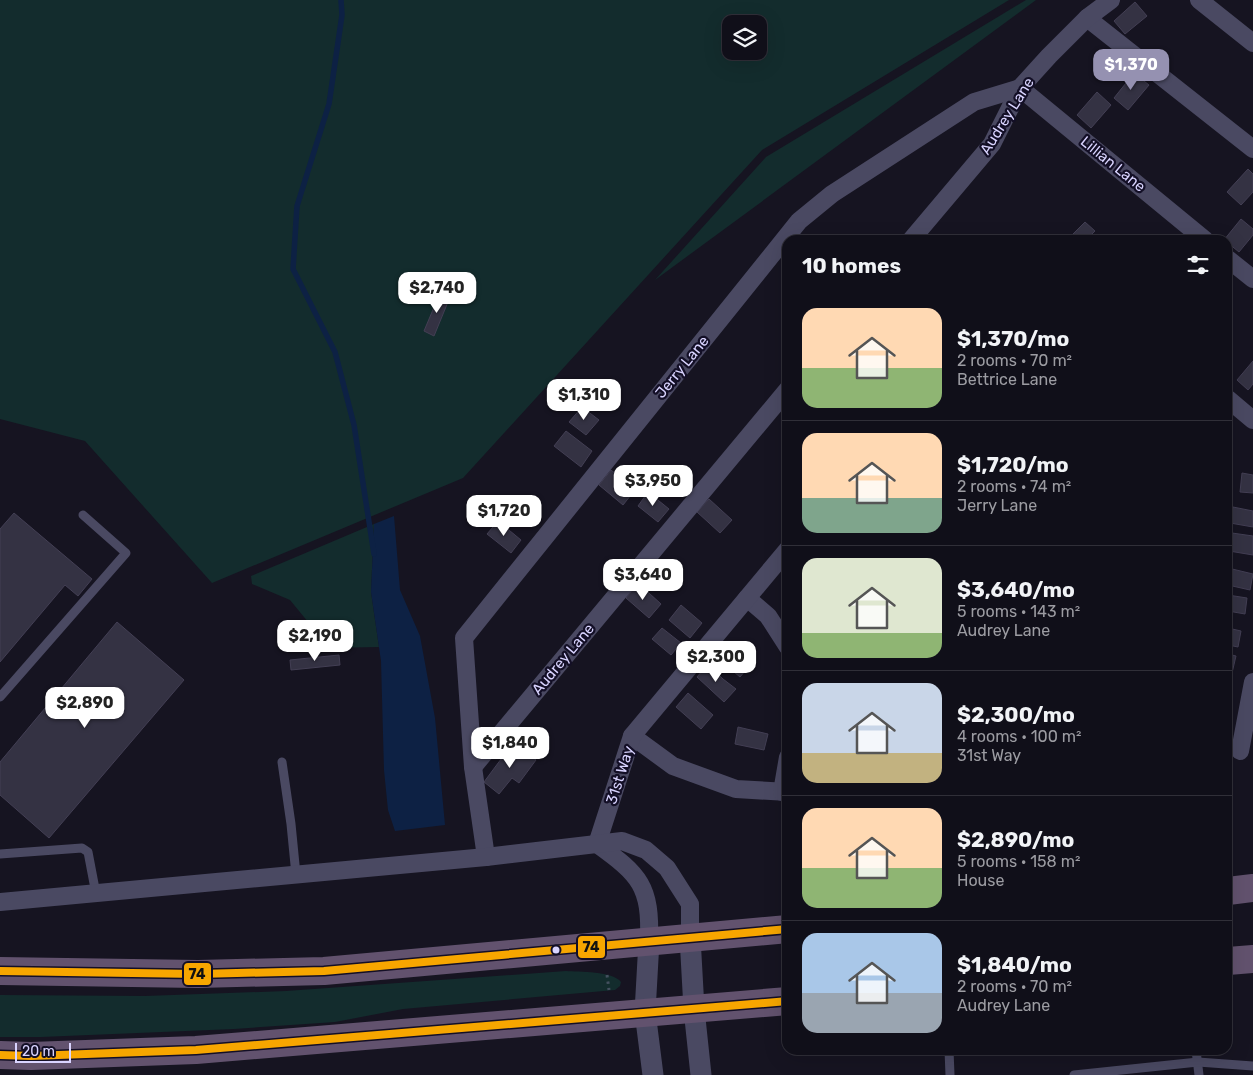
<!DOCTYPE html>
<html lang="en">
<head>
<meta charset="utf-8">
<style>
  :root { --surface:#100f19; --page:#191822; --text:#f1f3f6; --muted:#9c9ca2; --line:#302f38; --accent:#9591b1 }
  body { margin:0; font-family:Rubik,sans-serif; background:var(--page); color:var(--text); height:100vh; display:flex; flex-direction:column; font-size:19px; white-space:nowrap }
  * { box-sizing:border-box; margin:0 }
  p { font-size:16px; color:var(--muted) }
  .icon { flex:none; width:28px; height:28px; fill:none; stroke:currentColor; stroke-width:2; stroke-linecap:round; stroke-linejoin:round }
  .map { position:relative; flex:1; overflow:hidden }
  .details { position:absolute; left:782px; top:235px; width:450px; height:820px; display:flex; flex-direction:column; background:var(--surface); border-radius:15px; box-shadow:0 5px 20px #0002,0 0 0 1px var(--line) }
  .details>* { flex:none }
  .fabs { position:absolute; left:722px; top:15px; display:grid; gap:10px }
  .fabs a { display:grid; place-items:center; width:45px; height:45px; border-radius:10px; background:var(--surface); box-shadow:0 5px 20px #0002,0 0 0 1px var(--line); font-size:25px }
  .scale { position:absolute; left:15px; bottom:12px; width:56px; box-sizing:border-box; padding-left:5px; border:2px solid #d9d4ff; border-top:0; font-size:14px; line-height:18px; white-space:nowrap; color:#d9d4ff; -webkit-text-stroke:4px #130f26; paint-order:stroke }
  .price { position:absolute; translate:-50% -42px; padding:0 11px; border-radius:10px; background:#fff; color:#222; font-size:16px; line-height:32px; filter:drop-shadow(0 1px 2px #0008) }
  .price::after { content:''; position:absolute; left:50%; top:30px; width:15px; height:11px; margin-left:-8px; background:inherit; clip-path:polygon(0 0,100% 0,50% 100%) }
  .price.active { background:var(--accent); color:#fff }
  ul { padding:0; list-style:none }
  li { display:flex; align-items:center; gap:15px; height:125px; padding:0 20px }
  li+li { border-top:1px solid var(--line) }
  li span { display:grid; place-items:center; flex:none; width:140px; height:100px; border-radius:15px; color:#555 }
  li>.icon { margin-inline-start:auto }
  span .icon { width:60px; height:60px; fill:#fffc; stroke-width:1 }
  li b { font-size:21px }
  h2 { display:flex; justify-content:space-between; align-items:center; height:60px; padding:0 20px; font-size:21px }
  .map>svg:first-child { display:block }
</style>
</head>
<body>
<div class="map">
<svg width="1253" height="1075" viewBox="0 0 1253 1075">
  <rect width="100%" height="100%" fill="#161421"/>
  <g fill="#132c2d" fill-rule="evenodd">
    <path d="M0 0H1009L762 150 463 478 212 583 85 441 0 419ZM731 24H759V51H731Z"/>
    <polygon points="1026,0 1036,0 655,280 766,157"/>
    <polygon points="374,524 371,592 379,647 324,648 308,639 313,628 290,600 252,584 251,576"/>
    <path d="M566 971C579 972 613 971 621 982L620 986 615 990 403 1009 335 1022 234 1029 41 1037H0V995L145 996 286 991Z"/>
  </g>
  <polygon fill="#0d2144" points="394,516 400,590 420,636 435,718 445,825 395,831 388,810 384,770 381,661 371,592 374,524"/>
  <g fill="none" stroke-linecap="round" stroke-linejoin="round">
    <polyline stroke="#0d2144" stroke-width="5.5" points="341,0 342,15 329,104 297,206 293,269 335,352 354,425 374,554"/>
  </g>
  <g fill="#343243" stroke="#433f54">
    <polygon points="1135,2 1147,16 1125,34 1114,21"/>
    <polygon points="1134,73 1149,85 1128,110 1114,98"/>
    <polygon points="1097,92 1111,105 1091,128 1077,115"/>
    <polygon points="1248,169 1253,174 1253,192 1241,205 1227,192"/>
    <polygon points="1241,219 1253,229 1253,235 1239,252 1228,243 1228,240 1224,240"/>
    <polygon points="1085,222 1095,231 1086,240 1071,240 1069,238"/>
    <polygon points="440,293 450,297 434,336 424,331"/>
    <polygon points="1253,361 1253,384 1248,390 1237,380"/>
    <polygon points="582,407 599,420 586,435 569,422"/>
    <polygon points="566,431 592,451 581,467 554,446"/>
    <polygon points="611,470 635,490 623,505 599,485"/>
    <polygon points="1242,473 1253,475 1253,493 1240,492"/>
    <polygon points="648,492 669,509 658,522 638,506"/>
    <polygon points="709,499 732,520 720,533 697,512"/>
    <polygon points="1233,507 1253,511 1253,527 1230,523"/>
    <polygon points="14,513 92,579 78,596 65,585 0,662 0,529"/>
    <polygon points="498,521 521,540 511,553 487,534"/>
    <polygon points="1232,533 1253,536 1253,555 1229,551"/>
    <polygon points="1228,568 1253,574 1250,590 1228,585"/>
    <polygon points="638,583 661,604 649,618 626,598"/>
    <polygon points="1228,595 1247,598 1245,614 1228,611"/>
    <polygon points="681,605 702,623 690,638 669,620"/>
    <polygon points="117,622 184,680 49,838 0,795 0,762"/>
    <polygon points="662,628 681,643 671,655 652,639"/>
    <polygon points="1228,628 1241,631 1238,647 1228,645"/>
    <polygon points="726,643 751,664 740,677 715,656"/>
    <polygon points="1228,654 1236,656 1232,673 1228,672"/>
    <polygon points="339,655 340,665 291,670 290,660"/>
    <polygon points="708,664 723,679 736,689 724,702 697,677"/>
    <polygon points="688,693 713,715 701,729 676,707"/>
    <polygon points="738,727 768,734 764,750 735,744"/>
    <polygon points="513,743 536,760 519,783 512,778 499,794 484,782"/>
  </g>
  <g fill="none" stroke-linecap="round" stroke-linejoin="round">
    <polyline stroke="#44505f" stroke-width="3" stroke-dasharray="2.5 4" stroke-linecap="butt" points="607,975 609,990"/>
    <g stroke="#4a4962" stroke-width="9">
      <polyline points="0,697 126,553 83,515"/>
      <polyline points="282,762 291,824 296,875"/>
      <polyline points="0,854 82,848 88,852 96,894"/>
      <polyline points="949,1050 950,1075"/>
      <polyline points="1196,1050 1199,1075"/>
      <polyline points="1074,1075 1198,1062 1253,1066"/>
    </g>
    <g stroke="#4a4962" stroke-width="18">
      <polyline points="1199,0 1253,43"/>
      <polyline points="1087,18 1253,149"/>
      <polyline points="1020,88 1205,240"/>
      <polyline points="911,240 992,144 1020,88 1049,56 1087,18 1111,0"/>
      <polyline points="1228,259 1253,279"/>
      <polyline points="1228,399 1253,420"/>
      <polyline points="747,598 768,616 788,647"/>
      <polyline points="632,736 673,766 736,789 788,792"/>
      <polyline points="1240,751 1253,682"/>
      <polyline points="473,767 788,389"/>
      <polyline points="782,792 788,757"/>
      <polyline points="597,844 632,736 788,549"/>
      <path d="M597 844C640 875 651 886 649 941"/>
      <polyline points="486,857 473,767 464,638 799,221 832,194 974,102 1020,88"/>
      <polyline points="0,902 486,857 622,841 646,850 667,868 690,904 690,937"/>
    </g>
    <g stroke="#4a4962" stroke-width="21">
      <polyline points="690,937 694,1009 701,1075"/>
      <polyline points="649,941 645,1012 653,1075"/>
    </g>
    <g stroke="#62526e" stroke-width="28">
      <polyline points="1228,891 1253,888"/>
      <polyline points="1228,961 1253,959"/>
      <polyline points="0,971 198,974 324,971 788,929"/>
      <polyline points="0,1055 31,1056 196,1050 788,1001"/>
    </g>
    <defs>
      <g id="bus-1">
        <polyline points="0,971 198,974 324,971 788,929"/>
        <polyline points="0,1055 31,1056 196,1050 788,1001"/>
      </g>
    </defs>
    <use href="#bus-1" stroke="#130f26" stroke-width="11"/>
    <use href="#bus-1" stroke="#f7a600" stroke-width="8"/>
  </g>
  <circle fill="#d9d4ff" stroke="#130f26" stroke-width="2" cx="556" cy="950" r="4.5"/>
  <g text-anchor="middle" stroke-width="4.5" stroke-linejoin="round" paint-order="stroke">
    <g font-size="15" fill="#d9d4ff" stroke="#130f26">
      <text transform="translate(1007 116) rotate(-58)" y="5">Audrey Lane</text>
      <text transform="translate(1113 164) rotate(39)" y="5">Lillian Lane</text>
      <text transform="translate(682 367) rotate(-51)" y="5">Jerry Lane</text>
      <text transform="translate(563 659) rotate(-50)" y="5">Audrey Lane</text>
      <text transform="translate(620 775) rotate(-72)" y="5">31st Way</text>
    </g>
  </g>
  <g stroke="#130f26" stroke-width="2">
    <rect x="577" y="935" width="29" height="24" rx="5" fill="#f7a600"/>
    <rect x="183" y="962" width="29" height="24" rx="5" fill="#f7a600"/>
  </g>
  <g font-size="14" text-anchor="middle" font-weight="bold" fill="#111">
    <text x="591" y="952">74</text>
    <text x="197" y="979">74</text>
  </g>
</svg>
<div class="fabs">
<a><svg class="icon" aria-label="layers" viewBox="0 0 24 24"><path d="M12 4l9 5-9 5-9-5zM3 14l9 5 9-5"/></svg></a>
</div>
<div class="scale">20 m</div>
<b class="price active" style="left:1131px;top:91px">$1,370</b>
<b class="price" style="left:437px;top:314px">$2,740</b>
<b class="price" style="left:584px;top:421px">$1,310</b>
<b class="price" style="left:653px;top:507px">$3,950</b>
<b class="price" style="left:504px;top:537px">$1,720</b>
<b class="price" style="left:643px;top:601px">$3,640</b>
<b class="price" style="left:315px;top:662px">$2,190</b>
<b class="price" style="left:716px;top:683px">$2,300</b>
<b class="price" style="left:85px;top:729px">$2,890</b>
<b class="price" style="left:510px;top:769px">$1,840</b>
<section class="details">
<h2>10 homes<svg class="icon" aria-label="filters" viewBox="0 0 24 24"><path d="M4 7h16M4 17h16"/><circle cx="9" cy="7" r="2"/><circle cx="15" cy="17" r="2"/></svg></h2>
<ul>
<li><span style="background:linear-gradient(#ffd9b3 60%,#8fb573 0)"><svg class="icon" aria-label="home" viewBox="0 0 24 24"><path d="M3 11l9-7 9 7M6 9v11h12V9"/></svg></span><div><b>$1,370/mo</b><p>2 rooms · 70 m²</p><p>Bettrice Lane</p></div></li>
<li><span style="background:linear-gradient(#ffd9b3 65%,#7fa58c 0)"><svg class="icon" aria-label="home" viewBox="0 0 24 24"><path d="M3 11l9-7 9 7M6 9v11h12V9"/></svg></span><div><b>$1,720/mo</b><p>2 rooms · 74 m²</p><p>Jerry Lane</p></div></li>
<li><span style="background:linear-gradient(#dfe7d0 75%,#8fb573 0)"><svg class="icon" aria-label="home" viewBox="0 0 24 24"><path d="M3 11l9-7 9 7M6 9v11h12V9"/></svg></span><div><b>$3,640/mo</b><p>5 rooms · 143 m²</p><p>Audrey Lane</p></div></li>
<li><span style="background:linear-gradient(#c9d6e8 70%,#c2b280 0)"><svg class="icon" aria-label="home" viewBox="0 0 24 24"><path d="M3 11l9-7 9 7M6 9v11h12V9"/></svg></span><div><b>$2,300/mo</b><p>4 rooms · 100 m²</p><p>31st Way</p></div></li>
<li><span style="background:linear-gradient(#ffd9b3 60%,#8fb573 0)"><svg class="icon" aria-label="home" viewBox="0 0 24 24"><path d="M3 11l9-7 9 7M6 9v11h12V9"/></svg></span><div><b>$2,890/mo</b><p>5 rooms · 158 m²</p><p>House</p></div></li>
<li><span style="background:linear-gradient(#a9c7e8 60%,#9aa5b1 0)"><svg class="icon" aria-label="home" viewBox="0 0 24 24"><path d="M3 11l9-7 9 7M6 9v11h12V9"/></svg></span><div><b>$1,840/mo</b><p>2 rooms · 70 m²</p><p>Audrey Lane</p></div></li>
</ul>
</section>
</div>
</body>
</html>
